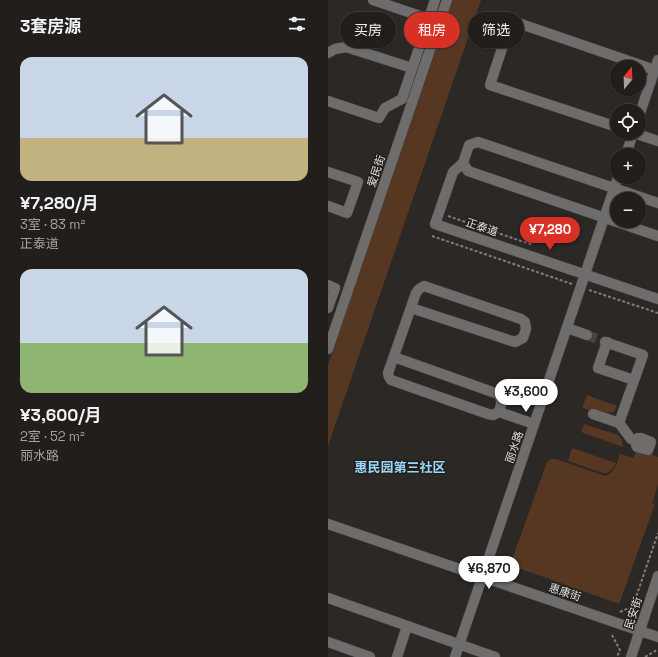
<!DOCTYPE html>
<html lang="zh">
<head>
<meta charset="utf-8">
<style>
  :root { --surface:#211e1c; --page:#2d2b29; --text:#f1f3f6; --muted:#a2a2a3; --line:#3e3c3b; --accent:#d93025 }
  body { margin:0; font-family:"Space Grotesk","Noto Sans SC",sans-serif; background:var(--page); color:var(--text); height:100vh; display:flex; flex-direction:column; font-size:15px; white-space:nowrap }
  * { box-sizing:border-box; margin:0 }
  p { font-size:13px; color:var(--muted) }
  .icon { flex:none; width:22px; height:22px; fill:none; stroke:currentColor; stroke-width:2; stroke-linecap:round; stroke-linejoin:round }
  .map { position:relative; flex:1; overflow:hidden }
  .details { display:flex; flex-direction:column; background:var(--surface); width:328px }
  .details>* { flex:none }
  .guide { position:absolute; left:12px; top:12px; width:258px; height:36px; display:flex; gap:8px }
  .needle { width:26px; rotate:19deg }
  .fabs { position:absolute; left:282px; top:60px; display:grid; gap:8px }
  .fabs a { display:grid; place-items:center; width:36px; height:36px; border-radius:50%; background:var(--surface); box-shadow:0 1px 3px #0004,0 0 0 1px var(--line); font-size:20px }
  .price { position:absolute; translate:-50% -34px; padding:0 9px; border-radius:14px; background:#fff; color:#222; font-size:13px; line-height:26px; filter:drop-shadow(0 1px 2px #0008) }
  .price::after { content:''; position:absolute; left:50%; top:24px; width:12px; height:9px; margin-left:-6px; background:inherit; clip-path:polygon(0 0,100% 0,50% 100%) }
  .price.active { background:var(--accent); color:#fff }
  ul { padding:0; list-style:none }
  li { display:grid; align-content:center; gap:8px; height:212px; padding:0 20px }
  li span { display:grid; place-items:center; height:124px; border-radius:12px; color:#555 }
  li>.icon { margin-inline-start:auto }
  span .icon { width:72px; height:72px; fill:#fffc; stroke-width:1 }
  li b { font-size:17px }
  h2 { display:flex; justify-content:space-between; align-items:center; height:48px; padding:0 20px; font-size:17px }
  .tag { padding:0 14px; border-radius:18px; background:var(--surface); box-shadow:0 1px 3px #0004,0 0 0 1px var(--line); font-size:14px; line-height:36px }
  .tag.active { background:var(--accent); color:#fff }
  main { display:flex; flex:1; min-height:0 }
  .map>svg:first-child { display:block }
</style>
</head>
<body>
<main>
<section class="details">
<h2>3套房源<svg class="icon" aria-label="filters" viewBox="0 0 24 24"><path d="M4 7h16M4 17h16"/><circle cx="9" cy="7" r="2"/><circle cx="15" cy="17" r="2"/></svg></h2>
<ul>
<li><span style="background:linear-gradient(#c9d6e8 65%,#c2b280 0)"><svg class="icon" aria-label="home" viewBox="0 0 24 24"><path d="M3 11l9-7 9 7M6 9v11h12V9"/></svg></span><div><b>¥7,280/月</b><p>3室 · 83 m²</p><p>正泰道</p></div></li>
<li><span style="background:linear-gradient(#c9d6e8 60%,#8fb573 0)"><svg class="icon" aria-label="home" viewBox="0 0 24 24"><path d="M3 11l9-7 9 7M6 9v11h12V9"/></svg></span><div><b>¥3,600/月</b><p>2室 · 52 m²</p><p>丽水路</p></div></li>
</ul>
</section>
<div class="map">
<svg width="330" height="657" viewBox="0 0 330 657">
  <rect width="100%" height="100%" fill="#2c2826"/>
  <g fill="#553722">
    <polygon points="124,0 153,0 0,446 0,365"/>
    <polygon points="259,395 289,406 286,412 275,413 254,408"/>
    <polygon points="256,424 290,435 294,440 295,447 253,432"/>
    <polygon points="244,448 288,463 285,469 279,473 275,473 240,461"/>
    <path d="M309 449 330 457V485L324 503 327 504 291 604 182 565 219 462 223 459H228L277 476C288 472 288 464 292 454L305 458Z"/>
  </g>
  <g fill="none" stroke-linecap="round" stroke-linejoin="round">
    <polyline stroke="#474341" stroke-width="10" stroke-dasharray="10 5" stroke-linecap="butt" points="259,335 277,342"/>
    <defs>
      <g id="minor">
        <polyline points="45,0 101,19"/>
        <polyline points="0,53 7,49 18,47 84,68"/>
        <polyline points="0,101 51,118 57,108 74,99 107,0"/>
        <polyline points="311,116 330,60"/>
        <polyline points="289,127 162,85 181,27 190,23 330,71"/>
        <polyline points="306,133 330,141"/>
        <polyline points="298,155 305,133"/>
        <polyline points="135,163 125,172 107,224 330,299"/>
        <polyline points="0,172 30,182 19,213 0,206"/>
        <polyline points="330,203 150,142 141,145 135,163 140,171 330,236"/>
        <polyline points="0,285 7,288 0,308"/>
        <polyline points="83,308 187,342 195,338 198,329 197,322 193,319 96,286 91,289 88,293 60,373 61,377 63,380 160,414 165,415 171,412 206,424"/>
        <polyline points="239,328 259,335"/>
        <polyline points="277,342 315,355 291,423"/>
        <polyline points="279,342 270,368 306,380"/>
        <polyline points="0,349 119,0"/>
        <path d="M66 357 170 394C175 400 173 405 171 412"/>
        <polyline points="265,414 291,423 303,439 309,441"/>
        <polygon points="310,438 313,438 323,442 320,450 309,447 308,445"/>
        <polyline points="0,524 330,637"/>
        <polyline points="0,598 167,657"/>
        <polyline points="0,642 42,657"/>
        <polyline points="69,657 79,626"/>
        <polyline points="127,657 290,177"/>
        <polyline points="303,657 330,576"/>
      </g>
    </defs>
    <use href="#minor" stroke="#494543" stroke-width="11"/>
    <g stroke="#807d7b" stroke-width="2" stroke-dasharray="3 2" stroke-linecap="butt">
      <polyline points="120,216 205,245"/>
      <polyline points="104,236 244,284"/>
      <polyline points="261,290 330,313"/>
      <polyline points="292,612 305,606 330,533"/>
      <polyline points="284,635 292,650 289,657"/>
      <polyline points="317,657 329,650"/>
    </g>
    <use href="#minor" stroke="#6f6d6c" stroke-width="10"/>
  </g>
  <g text-anchor="middle" stroke-width="3" stroke-linejoin="round" paint-order="stroke">
    <g font-size="11" fill="#e1dfdd" stroke="#221f1c">
      <text transform="translate(48 171) rotate(-71)" y="4">爱民街</text>
      <text transform="translate(154 227) rotate(19)" y="4">正泰道</text>
      <text transform="translate(186 447) rotate(-71)" y="4">丽水路</text>
      <text transform="translate(237 592) rotate(19)" y="4">惠康街</text>
      <text transform="translate(305 613) rotate(-72)" y="4">民安街</text>
    </g>
    <g font-size="13" font-weight="bold" fill="#9ad7fb" stroke="#221f1c">
      <text x="72" y="472">惠民园第三社区</text>
    </g>
  </g>
</svg>
<div class="fabs">
<a><svg class="needle" viewBox="-14 -14 28 28"><path d="M0-13l5 13h-10z" fill="#e53935"/><path d="M0 13l5-13h-10z" fill="#a2a2a3"/></svg></a>
<a><svg class="icon" aria-label="locate" viewBox="0 0 24 24"><circle cx="12" cy="12" r="6"/><path d="M12 2v4M12 18v4M2 12h4M18 12h4"/></svg></a>
<a>+</a>
<a>−</a>
</div>
<b class="price active" style="left:222px;top:251px">¥7,280</b>
<b class="price" style="left:198px;top:413px">¥3,600</b>
<b class="price" style="left:161px;top:590px">¥6,870</b>
<div class="guide">
<a class="tag">买房</a>
<a class="tag active">租房</a>
<a class="tag">筛选</a>
</div>
</div>
</main>
</body>
</html>
